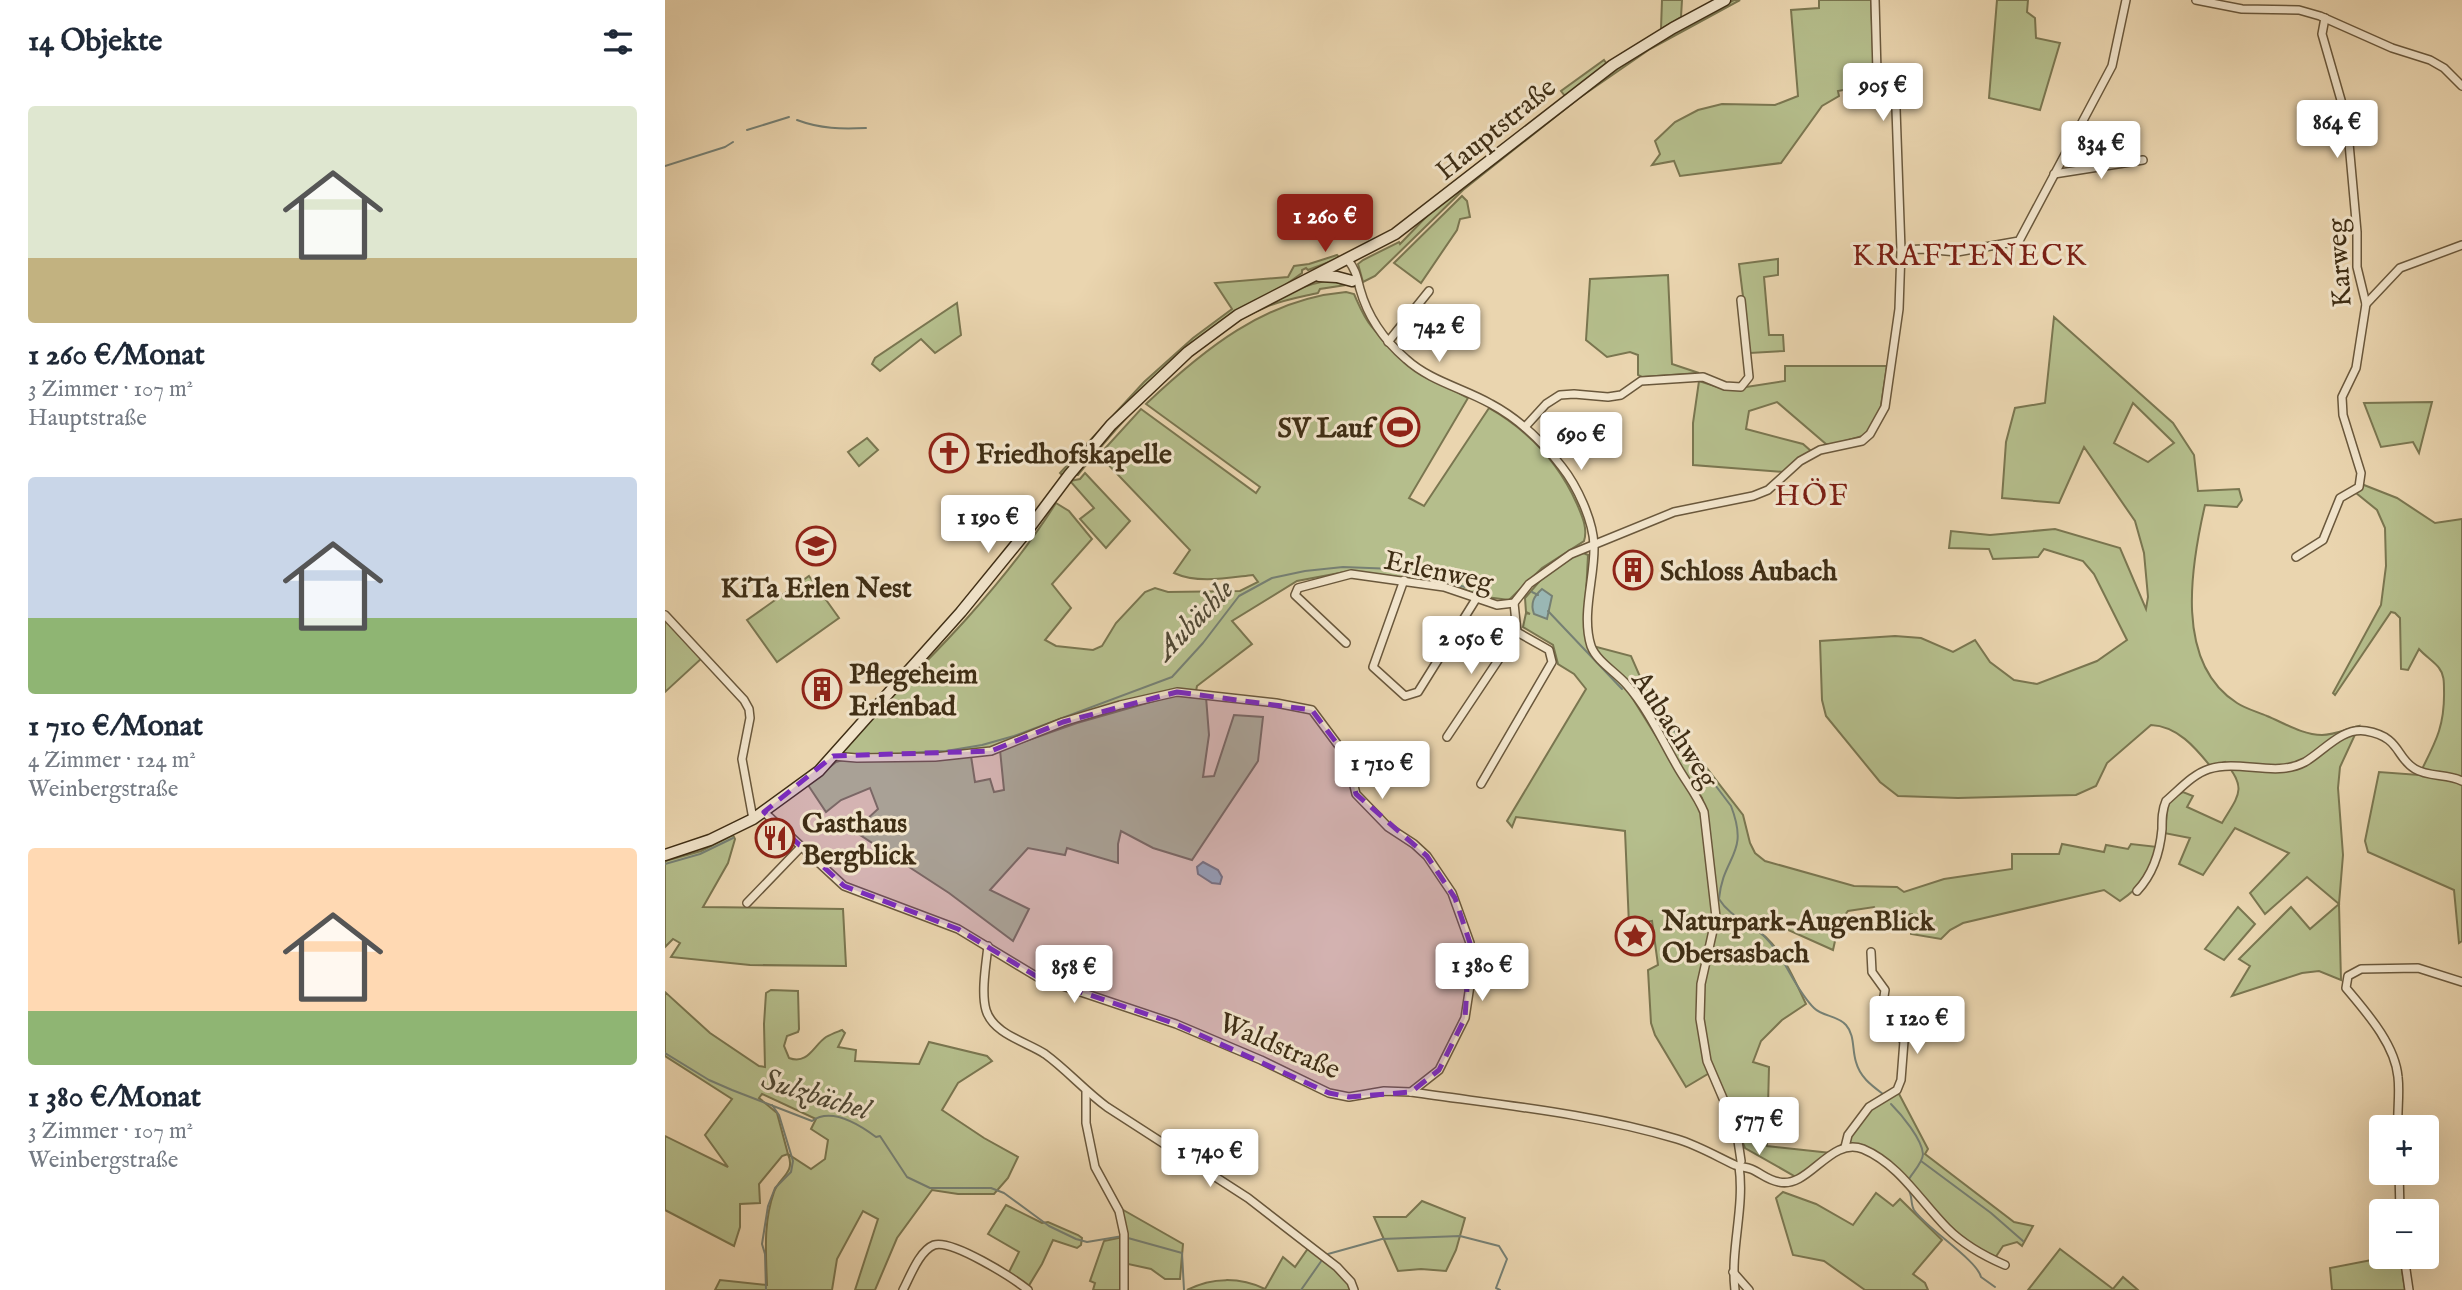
<!DOCTYPE html>
<html lang="de">
<head>
<meta charset="utf-8">
<style>
  :root { --surface:#fff; --page:#f2f2f3; --text:#1f2937; --muted:#747a83; --accent:#8f2418 }
  body { margin:0; font-family:"IM FELL English",serif; background:var(--page); color:var(--text); height:100vh; display:flex; flex-direction:column; font-size:26px; white-space:nowrap }
  * { box-sizing:border-box; margin:0 }
  p { font-size:23px; color:var(--muted) }
  .icon { flex:none; width:38px; height:38px; fill:none; stroke:currentColor; stroke-width:2; stroke-linecap:round; stroke-linejoin:round }
  .map { position:relative; flex:1; overflow:hidden }
  .details { display:flex; flex-direction:column; background:var(--surface); width:665px }
  .details>* { flex:none }
  .fabs { position:absolute; left:1704px; top:1115px; display:grid; gap:14px }
  .fabs a { display:grid; place-items:center; width:70px; height:70px; border-radius:7px; background:var(--surface); box-shadow:0 7px 28px #0002; font-size:35px }
  .price { position:absolute; translate:-50% -60px; padding:0 16px; border-radius:7px; background:#fff; color:#222; font-size:23px; line-height:46px; filter:drop-shadow(0 2px 4px #0008) }
  .price::after { content:''; position:absolute; left:50%; top:42px; width:21px; height:16px; margin-left:-10px; background:inherit; clip-path:polygon(0 0,100% 0,50% 100%) }
  .price.on { background:var(--accent); color:#fff }
  ul { padding:0; list-style:none }
  li { display:grid; align-content:center; gap:14px; height:371px; padding:0 28px }
  li span { display:grid; place-items:center; height:217px; border-radius:7px; color:#555 }
  li>.icon { margin-inline-start:auto }
  span .icon { width:126px; height:126px; fill:#fffc; stroke-width:1 }
  li b { font-size:30px }
  h2 { display:flex; justify-content:space-between; align-items:center; height:84px; padding:0 28px; font-size:30px }
  main { display:flex; flex:1; min-height:0 }
  .map>svg:first-child { display:block }
</style>
</head>
<body>
<main>
<section class="details">
<h2>14 Objekte<svg class="icon" aria-label="filters" viewBox="0 0 24 24"><path d="M4 7h16M4 17h16"/><circle cx="9" cy="7" r="2"/><circle cx="15" cy="17" r="2"/></svg></h2>
<ul>
<li><span style="background:linear-gradient(#dfe7d0 70%,#c2b280 0)"><svg class="icon" aria-label="home" viewBox="0 0 24 24"><path d="M3 11l9-7 9 7M6 9v11h12V9"/></svg></span><div><b>1 260 €/Monat</b><p>3 Zimmer · 107 m²</p><p>Hauptstraße</p></div></li>
<li><span style="background:linear-gradient(#c9d6e8 65%,#8fb573 0)"><svg class="icon" aria-label="home" viewBox="0 0 24 24"><path d="M3 11l9-7 9 7M6 9v11h12V9"/></svg></span><div><b>1 710 €/Monat</b><p>4 Zimmer · 124 m²</p><p>Weinbergstraße</p></div></li>
<li><span style="background:linear-gradient(#ffd9b3 75%,#8fb573 0)"><svg class="icon" aria-label="home" viewBox="0 0 24 24"><path d="M3 11l9-7 9 7M6 9v11h12V9"/></svg></span><div><b>1 380 €/Monat</b><p>3 Zimmer · 107 m²</p><p>Weinbergstraße</p></div></li>
</ul>
</section>
<div class="map">
<svg width="1797" height="1290" viewBox="0 0 1797 1290">
  <rect width="100%" height="100%" fill="#ead5af"/>
  <filter id="stains"><feTurbulence type="fractalNoise" baseFrequency=".00286" numOctaves="4"/><feColorMatrix values="0 0 0 0 .2 0 0 0 0 .09 0 0 0 0 .02 0 0 0 .5 -.17"/></filter>
  <radialGradient id="worn" r=".72"><stop offset=".6" stop-color="#630" stop-opacity="0"/><stop offset="1" stop-color="#630" stop-opacity=".3"/></radialGradient>
  <g fill="#b5be8c" stroke="#7a7650" stroke-width="2" fill-rule="evenodd">
    <polygon points="997,0 1017,0 1016,17 996,29"/>
    <polygon points="1069,0 1075,0 985,49 914,98 798,190 710,276 698,282 693,264 698,260 734,242 735,244 763,215 936,78 992,41"/>
    <polygon points="1154,0 1206,0 1209,79 1198,80 1199,86 1173,91 1174,96 1157,106 1116,163 1015,176 1009,161 987,165 995,154 990,141 1010,122 1033,110 1057,104 1110,105 1133,96 1126,10 1154,8"/>
    <polygon points="1332,0 1363,0 1362,12 1370,18 1371,38 1395,43 1375,110 1324,98"/>
    <polygon points="939,60 942,64 900,96 896,91"/>
    <polygon points="797,196 802,201 805,217 795,219 792,230 756,283 729,263"/>
    <polygon points="672,255 675,258 643,270 641,268 637,270 637,273 616,288 559,319 525,345 460,407 398,476 395,473 479,382 528,338 567,309 550,283 623,277 629,266 644,264"/>
    <polygon points="1113,259 1113,275 1099,277 1104,335 1118,335 1119,351 1085,353 1074,264"/>
    <polygon points="1003,275 1007,364 1034,373 977,377 973,375 973,355 965,352 942,357 921,340 925,279"/>
    <path d="M664 280 681 285 655 289 653 293C636 297 618 300 601 307 531 336 459 417 413 475H410C475 396 560 302 664 280Z"/>
    <path d="M681 292 689 294C694 305 699 318 707 327 730 358 769 381 803 398L744 498 759 506 824 408C864 431 893 461 912 504 917 516 923 528 919 541L877 568 844 600 821 597 780 583 685 571 632 581 567 621 587 644 532 686 531 691 475 698 334 746 306 753 218 755 169 754C248 675 331 598 391 503L404 511 427 539 387 584 406 608 380 640 391 646 428 650 437 646 451 623 480 592 490 588 503 592 575 591 593 582 588 575C562 578 533 584 509 573L525 550 434 455 476 409 591 493 595 487 481 404C538 350 600 299 681 292Z"/>
    <polygon points="292,303 296,335 270,353 256,339 215,371 207,364 210,358"/>
    <path d="M1389 317 1508 423 1529 455 1533 491 1574 489 1577 500 1572 507 1540 505C1526 566 1509 663 1572 703 1581 709 1593 712 1602 716 1619 723 1638 735 1657 735 1669 735 1682 729 1694 726L1675 767 1673 788 1678 855 1674 904 1676 980 1654 971 1637 973 1567 996 1585 966 1574 959 1626 907 1645 929 1674 904 1642 877 1600 914 1585 893 1624 853 1570 828 1538 875 1514 864 1525 838 1499 833C1499 812 1497 802 1518 792L1528 796 1522 807 1557 823C1573 796 1583 789 1560 762L1546 767C1530 747 1512 726 1486 725L1442 763 1431 786 1411 795 1293 798 1233 796 1215 782 1161 716 1157 700 1155 641 1230 636 1256 638 1288 652 1310 640 1325 662 1349 680 1372 684 1432 661 1462 640 1429 574 1418 561 1379 549 1373 557 1328 559 1324 549 1284 548 1286 531 1325 535 1390 529 1455 548 1481 609 1483 597 1479 553 1470 521 1419 447 1394 503 1337 498 1341 442 1350 408 1380 403ZM1468 403 1509 443 1483 462 1449 443Z"/>
    <polygon points="1120,366 1222,366 1215,412 1201,435 1166,445 1161,444 1112,402 1084,411 1081,429 1138,444 1146,451 1119,472 1028,465 1028,423 1034,381 1062,390 1120,381"/>
    <polygon points="1767,402 1754,453 1748,442 1716,447 1699,403"/>
    <polygon points="202,438 213,450 194,466 183,452"/>
    <polygon points="420,473 465,521 441,548 415,519 429,508 405,481 415,479"/>
    <path d="M1699 485 1732 498 1770 523 1797 519V941L1794 943 1789 890 1703 852 1700 841 1714 772 1754 775C1770 743 1780 727 1779 690 1779 682 1779 674 1774 668 1770 662 1760 656 1754 649L1743 670 1736 669 1735 618 1730 613 1726 612 1670 695 1668 693 1716 605 1721 566 1720 528 1712 510 1691 493Z"/>
    <path d="M916 552 923 555 920 614 923 644 963 691 1043 820 1037 798 1017 769 988 716 928 646 966 656 980 688 1078 815 1085 843 1090 853 1100 861 1189 886 1232 887 1239 892 1279 879 1347 869V854H1394L1397 844 1439 852 1441 845 1463 849 1466 844 1493 847C1485 874 1478 885 1455 901L1439 890 1298 923 1285 930 1276 939 1246 934 1247 914 1213 917 1209 907 1183 911 1174 923 1168 950 1112 925 1086 917 1084 925C1115 942 1126 973 1141 1004L1117 1020 1096 1041 1088 1062 1104 1067 1102 1146 1166 1153 1131 1177 1080 1148 1048 1071 1021 1087 990 1035 986 1023 983 970 993 965 987 921 964 925 960 831 851 817 847 827 842 821 921 689 909 674 893 664 888 645 858 627 861 613 865 614 861 612 860 598 879 576Z"/>
    <polygon points="144,576 174,618 112,662 82,620"/>
    <polygon points="0,616 37,658 0,692"/>
    <polygon points="510,695 541,697 544,735 538,777 549,776 569,715 598,717 593,761 527,860 488,848 456,831 453,844 453,863 402,848 400,855 363,848 325,890 364,909 348,941 284,893 189,831 213,809 205,788 176,800 161,812 143,785 171,762 178,760 306,756 310,782 325,779 329,792 339,790 335,750 412,723"/>
    <polygon points="68,835 70,839 63,863 38,907 178,909 181,966 85,965 6,957 15,943 8,939 0,947 0,861 36,851"/>
    <polygon points="1573,907 1590,924 1559,960 1540,949"/>
    <path d="M106 990 133 991 134 1029 133 1032 122 1036 119 1046 124 1058C143 1065 148 1046 161 1037 166 1034 172 1032 177 1030L180 1033 173 1047 191 1050 190 1061 254 1064 264 1042 322 1056 327 1061 293 1083 277 1110 319 1138 353 1157 343 1178 329 1194H293L267 1190 232 1238 210 1290H190L213 1219 198 1211 172 1259 167 1290H50L55 1280 102 1285C101 1253 98 1223 109 1192 114 1177 131 1173 123 1154L117 1156 94 1184 95 1203 75 1204V1227L69 1246 0 1210V1136L63 1167 40 1135 67 1099 0 1056V992L45 1033 94 1066 100 1067 99 1024 101 993ZM97 1094 151 1119 146 1129 163 1140 160 1159 146 1169 123 1154 112 1113 94 1098Z"/>
    <polygon points="1233,1092 1263,1149 1260,1154 1349,1222 1368,1226 1357,1246 1352,1242 1338,1246 1330,1258 1297,1238 1219,1159 1185,1145 1184,1139 1209,1106"/>
    <polygon points="1118,1192 1151,1204 1188,1225 1211,1193 1228,1206 1235,1199 1277,1240 1248,1274 1260,1283 1263,1290 1200,1290 1159,1261 1128,1255 1111,1198"/>
    <polygon points="757,1201 800,1218 791,1250 781,1271 756,1269 733,1271 709,1217 741,1217"/>
    <polygon points="341,1205 377,1223 383,1222 413,1235 417,1238 416,1245 412,1248 388,1240 377,1264 363,1287 343,1274 354,1252 323,1234"/>
    <polygon points="453,1207 518,1244 515,1279 500,1279 486,1269 463,1264 462,1234"/>
    <polygon points="458,1237 457,1290 428,1290 430,1283 425,1281 439,1241"/>
    <path d="M644 1247 677 1274 688 1290H522C547 1277 575 1277 600 1289L618 1257 630 1267Z"/>
    <polygon points="1395,1249 1448,1289 1458,1277 1473,1290 1363,1290"/>
    <polygon points="1722,1257 1735,1257 1740,1290 1667,1290 1665,1268"/>
  </g>
  <g fill="#9ab7b4" stroke="#768074" stroke-width="2">
    <path d="M877 589 887 596 882 619 869 614C865 603 869 596 877 589Z"/>
    <polygon points="538,862 553,870 557,877 555,884 547,883 533,874 532,867"/>
  </g>
  <g fill="none" stroke-linecap="round" stroke-linejoin="round">
    <g stroke="#768074" stroke-width="2">
      <path d="M132 120C156 129 176 129 201 128"/>
      <polyline points="82,130 124,117"/>
      <polyline points="0,166 60,147 68,142"/>
      <polyline points="867,592 873,595"/>
      <polyline points="883,611 957,689"/>
      <path d="M995 712 1066 806C1085 855 1058 855 1054 899 1065 917 1084 922 1099 936 1120 956 1128 987 1149 1008 1158 1017 1172 1015 1181 1025 1190 1035 1187 1050 1191 1062 1195 1077 1206 1085 1218 1094"/>
      <polyline points="240,753 281,751 317,745 349,736 507,677 538,643 574,596 607,578 640,571 678,567 730,569 812,590"/>
      <polyline points="0,864 35,854 68,838"/>
      <path d="M0 1053 44 1080 67 1090 147 1121C166 1107 195 1125 211 1137L215 1136 242 1177 265 1188H326L339 1193 384 1226 411 1239 422 1242 458 1236"/>
      <path d="M1226 1104C1236 1114 1257 1139 1258 1154 1258 1162 1248 1172 1244 1179"/>
      <polyline points="1256,1161 1326,1213 1358,1241"/>
      <path d="M1243 1189C1248 1196 1245 1203 1249 1210 1262 1229 1312 1260 1316 1277L1330 1287"/>
      <polyline points="463,1238 517,1253 519,1290"/>
      <polyline points="663,1254 717,1239 795,1236 834,1246 842,1259 831,1288 835,1290"/>
      <polyline points="101,1290 100,1254 97,1244 103,1206 110,1188 126,1172 128,1161 114,1115 107,1105"/>
      <polyline points="636,1290 657,1260"/>
    </g>
    <defs>
      <g id="minor">
        <path d="M1210 0 1212 72C1216 86 1226 96 1231 109L1236 250"/>
        <polyline points="1531,0 1577,9 1634,10 1655,16 1727,48 1765,60 1779,68 1797,86"/>
        <polyline points="1389,174 1478,160"/>
        <path d="M683 260C691 270 692 278 695 289 703 318 719 340 741 359 765 381 798 388 826 404 854 419 877 441 897 467 912 486 928 520 929 545 930 577 916 614 926 646 932 662 951 672 962 685 983 709 996 738 1012 766 1021 782 1032 795 1039 812L1051 917 1036 984 1035 1019 1042 1061 1063 1110 1073 1141 1076 1161"/>
        <polyline points="1701,304 1735,268 1797,245"/>
        <polyline points="723,342 764,291"/>
        <polyline points="860,427 881,404 895,395 909,394 943,397 956,395 976,381 1038,377 1060,386 1076,387 1084,377 1076,300"/>
        <polyline points="1631,557 1658,540 1675,498 1694,487 1696,473 1678,415 1677,397 1691,368 1701,304 1692,267 1692,232 1682,121 1657,34 1660,18"/>
        <polyline points="739,580 708,667 740,696 753,692 811,599"/>
        <polyline points="0,615 79,700 84,709 85,718 77,759 88,819"/>
        <polyline points="681,643 630,595 633,588 686,574 779,587 832,605 849,603 864,584 906,554 1009,512 1088,496 1103,490 1135,461 1155,450 1197,441 1205,434 1220,407 1234,309 1236,250 1258,249 1292,252 1354,241 1447,66 1461,0"/>
        <polyline points="782,737 852,632 849,603"/>
        <polyline points="168,756 192,758 270,757 326,751 398,722 455,705 512,692 611,703 647,710 682,757 691,794 723,827 749,844 762,856 787,893 805,943 806,979 800,1018 774,1070 746,1092"/>
        <polyline points="816,784 887,662 884,650 852,632"/>
        <path d="M99 812 179 886 293 929 374 978 511 1024 596 1060 664 1093 684 1097 719 1091 746 1092C835 1105 926 1113 1012 1139 1032 1145 1051 1156 1070 1165 1075 1167 1081 1167 1086 1169 1096 1173 1102 1180 1114 1182 1144 1189 1165 1136 1198 1149 1234 1164 1256 1202 1282 1228 1299 1245 1319 1256 1340 1265"/>
        <path d="M1472 891C1488 874 1495 852 1497 829 1497 819 1497 810 1501 801 1514 790 1528 774 1544 769 1575 759 1610 778 1640 762 1659 751 1677 727 1701 731 1736 737 1730 757 1750 769 1763 777 1783 774 1797 781"/>
        <polyline points="82,903 135,848"/>
        <path d="M323 946C321 964 316 993 321 1010 328 1034 362 1042 380 1054 402 1070 420 1091 442 1107L583 1198 672 1267 686 1282 689 1290"/>
        <polyline points="421,1092 421,1123 430,1167 454,1211 459,1234 459,1290"/>
        <path d="M1733 1127C1732 1111 1735 1094 1733 1077 1730 1044 1701 1012 1681 988L1683 976 1696 969 1753 968 1797 982"/>
        <polyline points="1180,1147 1183,1135 1204,1107 1232,1090 1236,1080 1239,1041 1219,1021 1217,1009 1220,990 1207,972 1206,952"/>
        <polyline points="1734,1172 1735,1211"/>
        <polyline points="1739,1256 1744,1290"/>
        <polyline points="1068,1272 1084,1290"/>
        <path d="M238 1290C245 1277 254 1251 269 1245 287 1239 348 1278 363 1290"/>
        <path d="M1070 1290C1065 1249 1080 1208 1074 1166"/>
      </g>
      <g id="secondary">
        <polyline points="654,276 672,277 687,281"/>
        <polyline points="0,855 45,840 88,819 154,771 296,612 362,531 404,475 446,425 523,352 573,315 730,234 948,65 1008,28 1060,0"/>
      </g>
    </defs>
    <use href="#minor" stroke="#6a583c" stroke-width="10"/>
    <use href="#secondary" stroke="#3f2e15" stroke-width="13"/>
    <use href="#minor" stroke="#f1e4cb" stroke-width="7"/>
    <use href="#secondary" stroke="#f1e4cb" stroke-width="10"/>
  </g>
  <path fill="#7b2cbf" fill-opacity="0.2" stroke="#7b2cbf" stroke-width="5" stroke-dasharray="14 9" stroke-linejoin="round" d="M512 692 647 710 682 757 691 794 762 856 790 898 805 943 800 1018 774 1070 746 1092 684 1097 664 1093 511 1024 374 978 293 929 179 886 99 812 168 756 326 751 398 722Z"/>
  <defs>
    <symbol id="stadium-ring" viewBox="-11 -11 22 22"><circle r="9.5" fill="#f1e4cb" stroke="#8f2418" stroke-width="1.5"/><path d="M0-5a6.5 5 0 1 0 0 10a6.5 5 0 1 0 0-10ZM-3.5-1.8h7v3.6h-7Z" fill="#8f2418"/></symbol>
    <symbol id="church-ring" viewBox="-11 -11 22 22"><circle r="9.5" fill="#f1e4cb" stroke="#8f2418" stroke-width="1.5"/><path d="M-1.2-6h2.4v3.5h3.3v2.4h-3.3V6h-2.4V-.1h-3.3v-2.4h3.3Z" fill="#8f2418"/></symbol>
    <symbol id="school-ring" viewBox="-11 -11 22 22"><circle r="9.5" fill="#f1e4cb" stroke="#8f2418" stroke-width="1.5"/><path d="M0-5L7-2L0 1L-7-2ZM-4 1L0 2.5L4 1V4Q0 6-4 4Z" fill="#8f2418"/></symbol>
    <symbol id="building-ring" viewBox="-11 -11 22 22"><circle r="9.5" fill="#f1e4cb" stroke="#8f2418" stroke-width="1.5"/><path d="M-4-6H4V6H1V3H-1V6H-4ZM-2.5-4.3h1.7v1.8h-1.7ZM.8-4.3h1.7v1.8H.8ZM-2.5-1h1.7V.8h-1.7ZM.8-1h1.7V.8H.8Z" fill="#8f2418"/></symbol>
    <symbol id="restaurant-ring" viewBox="-11 -11 22 22"><circle r="9.5" fill="#f1e4cb" stroke="#8f2418" stroke-width="1.5"/><path d="M-5-6h1v4h1v-4h1v4h1v-4h1v5L-1.5 .5V6h-2V.5L-5-1ZM5-6V6H3V1.5H1.5Q1.5-4 5-6Z" fill="#8f2418"/></symbol>
    <symbol id="sight-ring" viewBox="-11 -11 22 22"><circle r="9.5" fill="#f1e4cb" stroke="#8f2418" stroke-width="1.5"/><path d="M0-6L1.8-2.2L6-1.7L2.9 1.2L3.7 5.4L0 3.3L-3.7 5.4L-2.9 1.2L-6-1.7L-1.8-2.2Z" fill="#8f2418"/></symbol>
  </defs>
  <g fill-rule="evenodd">
    <use href="#stadium-ring" x="713" y="405" width="44" height="44"/>
    <use href="#church-ring" x="262" y="431" width="44" height="44"/>
    <use href="#school-ring" x="129" y="524" width="44" height="44"/>
    <use href="#building-ring" x="946" y="548" width="44" height="44"/>
    <use href="#building-ring" x="135" y="667" width="44" height="44"/>
    <use href="#restaurant-ring" x="88" y="816" width="44" height="44"/>
    <use href="#sight-ring" x="948" y="914" width="44" height="44"/>
  </g>
  <g text-anchor="middle" stroke-width="6" stroke-linejoin="round" paint-order="stroke">
    <g font-size="28" fill="#3f2e15" stroke="#f1e4cb">
      <text transform="translate(830 128) rotate(-39)" y="10">Hauptstraße</text>
      <text transform="translate(1673 263) rotate(-94)" y="10">Karweg</text>
      <text transform="translate(774 570) rotate(12)" y="10">Erlenweg</text>
      <text transform="translate(1011 729) rotate(57)" y="10">Aubachweg</text>
      <text transform="translate(615 1045) rotate(23)" y="10">Waldstraße</text>
    </g>
    <g font-size="28" font-weight="bold" fill="#3f2e15" stroke="#f1e4cb" text-anchor="start">
      <text x="708" y="437" text-anchor="end">SV Lauf</text>
      <text x="311" y="463">Friedhofskapelle</text>
      <text x="995" y="580">Schloss Aubach</text>
      <text x="151" y="597" text-anchor="middle">KiTa Erlen Nest</text>
      <text x="184" y="683">Pflegeheim<tspan x="184" dy="32">Erlenbad</tspan></text>
      <text x="137" y="832">Gasthaus<tspan x="137" dy="32">Bergblick</tspan></text>
      <text x="997" y="930">Naturpark-AugenBlick<tspan x="997" dy="32">Obersasbach</tspan></text>
    </g>
    <g font-size="30" letter-spacing="2" fill="#7a1f14" stroke="#f1e4cb">
      <text x="1305" y="265">KRAFTENECK</text>
      <text x="1147" y="505">HÖF</text>
    </g>
    <g font-size="30" font-style="italic" fill="#514935" stroke="#f1e4cb">
      <text transform="translate(529 619) rotate(-46)" y="10">Aubächle</text>
      <text transform="translate(151 1094) rotate(17)" y="10">Sulzbächel</text>
    </g>
  </g>
  <rect width="100%" height="100%" filter="url(#stains)"/>
  <rect width="100%" height="100%" fill="url(#worn)"/>
</svg>
<div class="fabs">
<a>+</a>
<a>−</a>
</div>
<b class="price" style="left:1218px;top:123px">905 €</b>
<b class="price" style="left:1672px;top:160px">864 €</b>
<b class="price" style="left:1436px;top:181px">834 €</b>
<b class="price on" style="left:660px;top:254px">1 260 €</b>
<b class="price" style="left:774px;top:364px">742 €</b>
<b class="price" style="left:916px;top:472px">690 €</b>
<b class="price" style="left:323px;top:555px">1 190 €</b>
<b class="price" style="left:806px;top:676px">2 050 €</b>
<b class="price" style="left:717px;top:801px">1 710 €</b>
<b class="price" style="left:817px;top:1003px">1 380 €</b>
<b class="price" style="left:409px;top:1005px">858 €</b>
<b class="price" style="left:1252px;top:1056px">1 120 €</b>
<b class="price" style="left:1094px;top:1157px">577 €</b>
<b class="price" style="left:545px;top:1189px">1 740 €</b>
</div>
</main>
</body>
</html>
